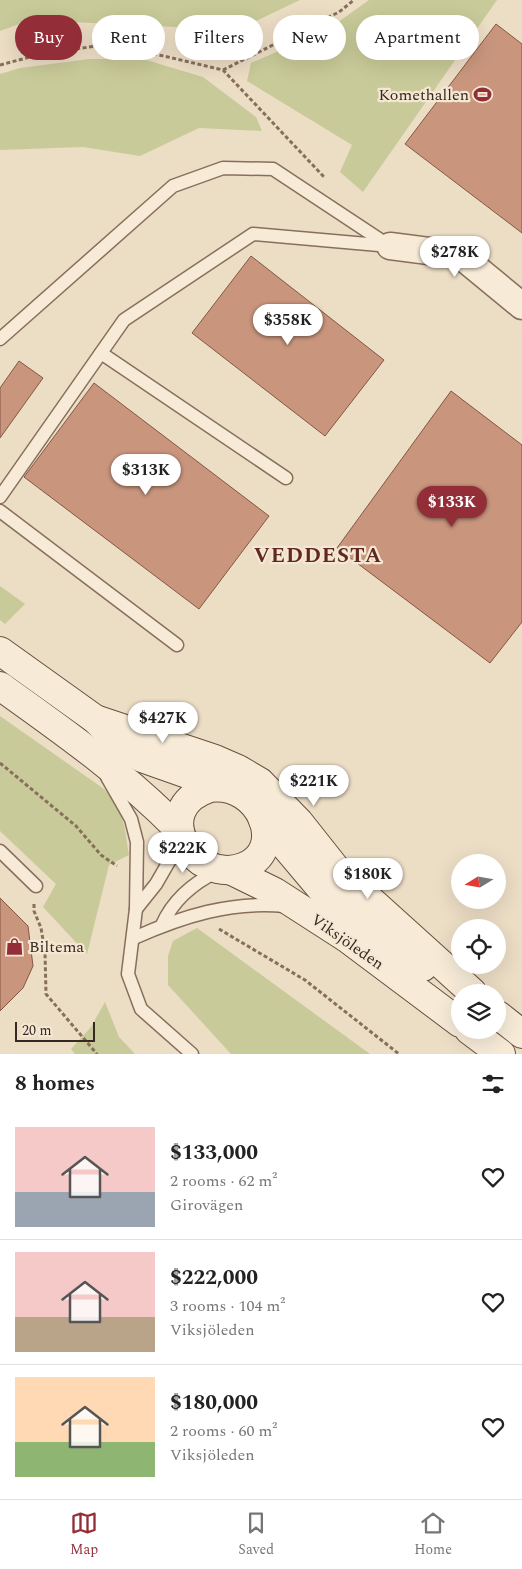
<!DOCTYPE html>
<html lang="en">
<head>
<meta charset="utf-8">
<style>
  :root { --surface:#fff; --page:#f2f2f2; --text:#222; --muted:#767676; --line:#e0e0e0; --accent:#932e38 }
  body { margin:0; font-family:Spectral,serif; background:var(--page); color:var(--text); height:100vh; display:flex; flex-direction:column; font-size:19px; white-space:nowrap }
  * { box-sizing:border-box; margin:0 }
  p { font-size:16px; color:var(--muted) }
  .icon { flex:none; width:28px; height:28px; fill:none; stroke:currentColor; stroke-width:2; stroke-linecap:round; stroke-linejoin:round }
  .map { position:relative; height:1054px; overflow:hidden }
  .side { display:flex; flex-direction:column; background:var(--surface); flex:1 }
  .side>* { flex:none }
  .banner { position:absolute; left:15px; top:15px; width:492px; height:45px; display:flex; gap:10px }
  .needle { width:32px; rotate:259deg }
  .controls { position:absolute; left:451px; top:854px; display:grid; gap:10px }
  .controls a { display:grid; place-items:center; width:55px; height:55px; border-radius:50%; background:var(--surface); box-shadow:0 5px 20px #0002; font-size:25px }
  .scale { position:absolute; left:15px; bottom:12px; width:80px; box-sizing:border-box; padding-left:5px; border:2px solid #37291f; border-top:0; font-size:14px; line-height:18px; white-space:nowrap; color:#37291f; -webkit-text-stroke:4px #f4e8d4; paint-order:stroke }
  .price { position:absolute; translate:-50% -42px; padding:0 11px; border-radius:18px; background:#fff; color:#222; font-size:16px; line-height:32px; filter:drop-shadow(0 1px 2px #0008) }
  .price::after { content:''; position:absolute; left:50%; top:30px; width:15px; height:11px; margin-left:-8px; background:inherit; clip-path:polygon(0 0,100% 0,50% 100%) }
  .price.current { background:var(--accent); color:#fff }
  ul { padding:0; list-style:none }
  li { display:flex; align-items:center; gap:15px; height:125px; padding:0 15px }
  li+li { border-top:1px solid var(--line) }
  li span { display:grid; place-items:center; flex:none; width:140px; height:100px; border-radius:0px; color:#555 }
  li>.icon { margin-inline-start:auto }
  span .icon { width:60px; height:60px; fill:#fffc; stroke-width:1 }
  li b { font-size:21px }
  h2 { display:flex; justify-content:space-between; align-items:center; height:60px; padding:0 15px; font-size:21px }
  .chip { padding:0 18px; border-radius:22px; background:var(--surface); box-shadow:0 5px 20px #0002; font-size:18px; line-height:45px }
  .chip.current { background:var(--accent); color:#fff }
  .tab-bar { display:flex; justify-content:space-around; align-items:center; height:70px; border-top:1px solid var(--line); background:var(--surface); font-size:14px; color:var(--muted) }
  .tab-bar a { display:grid; justify-items:center; gap:2px }
  .tab-bar .current { color:var(--accent) }
  .map>svg:first-child { display:block }
</style>
</head>
<body>
<div class="map">
<svg width="522" height="1054" viewBox="0 0 522 1054">
  <rect width="100%" height="100%" fill="#ecddc5"/>
  <g fill="#c9ca99">
    <polygon points="0,0 300,0 237,30 30,20 0,31"/>
    <polygon points="369,0 497,0 363,192 340,172 352,145 247,81 251,63 327,30"/>
    <polygon points="89,59 143,59 203,77 256,117 262,131 199,128 140,156 83,147 0,150 0,74 20,68"/>
    <polygon points="0,586 25,604 5,624 0,620"/>
    <path d="M0 716 104 789C125 812 124 825 129 855L109 865 87 954 43 907 56 884 0 831Z"/>
    <polygon points="197,928 370,1054 231,1054 168,985 168,956 173,941"/>
    <polygon points="105,1002 119,1037 135,1054 75,1054 71,1049 91,1027"/>
  </g>
  <g fill="#c9957d" stroke="#855743">
    <polygon points="496,24 522,44 522,233 405,144"/>
    <polygon points="251,256 384,360 325,436 192,333"/>
    <polygon points="19,361 43,378 0,438 0,388"/>
    <polygon points="94,383 269,516 199,609 24,477"/>
    <polygon points="451,391 522,445 522,622 490,663 337,548"/>
    <polygon points="0,898 28,926 33,966 23,988 0,1011"/>
  </g>
  <g fill="none" stroke-linecap="round" stroke-linejoin="round">
    <defs>
      <g id="service">
        <polyline points="0,339 173,186 223,168 273,169 388,245"/>
        <polyline points="101,353 286,478"/>
        <polyline points="0,497 124,320 253,234 390,246"/>
        <polyline points="0,511 177,645"/>
        <polyline points="107,777 131,819 137,842 136,909 128,974 141,1009 192,1054"/>
        <polyline points="0,851 36,886"/>
        <polyline points="136,909 156,884 182,839"/>
        <path d="M162 925C173 900 193 883 218 871"/>
        <path d="M134 938C183 916 231 901 285 906"/>
      </g>
      <polyline id="minor" points="390,246 460,255 522,306"/>
      <g id="secondary">
        <polyline points="0,651 95,719 118,742 142,758 193,776 217,787"/>
        <path d="M0 686C63 731 124 774 178 829"/>
        <polyline points="95,719 215,759 238,769 260,782 299,822 337,870 472,992"/>
        <path d="M210 788C260 781 289 850 243 867 194 886 146 809 210 788Z"/>
        <polyline points="263,820 322,890 343,908 423,967"/>
        <polyline points="230,870 275,892 348,939 460,1023"/>
        <polyline points="498,1015 522,1034"/>
        <polyline points="469,1030 501,1054"/>
      </g>
    </defs>
    <use href="#service" stroke="#876f5c" stroke-width="15"/>
    <use href="#minor" stroke="#876f5c" stroke-width="29"/>
    <use href="#secondary" stroke="#68503f" stroke-width="30"/>
    <g stroke="#876f5c" stroke-width="3" stroke-dasharray="4 2.5" stroke-linecap="butt">
      <polyline points="0,65 45,53 104,45 164,56 223,70 325,178"/>
      <polyline points="223,70 339,12 354,0"/>
      <polyline points="0,763 76,826 101,855 117,866"/>
      <polyline points="34,904 34,911 41,928 45,952 46,994 97,1054"/>
      <polyline points="219,929 305,980 399,1054"/>
    </g>
    <use href="#service" stroke="#f7ebd8" stroke-width="12"/>
    <use href="#minor" stroke="#f7ebd8" stroke-width="26"/>
    <use href="#secondary" stroke="#f7ebd8" stroke-width="28"/>
  </g>
  <defs>
    <symbol id="stadium-bare" viewBox="-9 -9 18 18"><path d="M0-5a6.5 5 0 1 0 0 10a6.5 5 0 1 0 0-10ZM-3.5-1.8h7v3.6h-7Z" fill="#932e38" stroke="#f4e8d4" stroke-width="2.5" paint-order="stroke"/></symbol>
    <symbol id="shop-bare" viewBox="-9 -9 18 18"><path d="M-5-2.5h2.3a2.7 3.5 0 0 1 5.4 0H5L5.5 6h-11ZM-1.5-2.5h3a1.5 2.3 0 0 0-3 0Z" fill="#932e38" stroke="#f4e8d4" stroke-width="2.5" paint-order="stroke"/></symbol>
  </defs>
  <g fill-rule="evenodd">
    <use href="#stadium-bare" x="470" y="82" width="25" height="25"/>
    <use href="#shop-bare" x="2" y="934" width="25" height="25"/>
  </g>
  <g text-anchor="middle" stroke-width="4.5" stroke-linejoin="round" paint-order="stroke">
    <g font-size="16" fill="#37291f" stroke="#f4e8d4" text-anchor="end">
      <text x="469" y="100">Komethallen</text>
      <text x="29" y="952" text-anchor="start">Biltema</text>
    </g>
    <g font-size="16" fill="#37291f" stroke="#f4e8d4">
      <text transform="translate(348 941) rotate(35)" y="6">Viksjöleden</text>
    </g>
    <g font-size="21" font-weight="bold" letter-spacing="1" fill="#622820" stroke="#f4e8d4">
      <text x="318" y="562">VEDDESTA</text>
    </g>
  </g>
</svg>
<div class="controls">
<a><svg class="needle" viewBox="-14 -14 28 28"><path d="M0-13l5 13h-10z" fill="#e53935"/><path d="M0 13l5-13h-10z" fill="#767676"/></svg></a>
<a><svg class="icon" aria-label="locate" viewBox="0 0 24 24"><circle cx="12" cy="12" r="6"/><path d="M12 2v4M12 18v4M2 12h4M18 12h4"/></svg></a>
<a><svg class="icon" aria-label="layers" viewBox="0 0 24 24"><path d="M12 4l9 5-9 5-9-5zM3 14l9 5 9-5"/></svg></a>
</div>
<div class="scale">20 m</div>
<b class="price" style="left:455px;top:278px">$278K</b>
<b class="price" style="left:288px;top:346px">$358K</b>
<b class="price" style="left:146px;top:496px">$313K</b>
<b class="price current" style="left:452px;top:528px">$133K</b>
<b class="price" style="left:163px;top:744px">$427K</b>
<b class="price" style="left:314px;top:807px">$221K</b>
<b class="price" style="left:183px;top:874px">$222K</b>
<b class="price" style="left:368px;top:900px">$180K</b>
<div class="banner">
<a class="chip current">Buy</a>
<a class="chip">Rent</a>
<a class="chip">Filters</a>
<a class="chip">New</a>
<a class="chip">Apartment</a>
</div>
</div>
<section class="side">
<h2>8 homes<svg class="icon" aria-label="filters" viewBox="0 0 24 24"><path d="M4 7h16M4 17h16"/><circle cx="9" cy="7" r="2"/><circle cx="15" cy="17" r="2"/></svg></h2>
<ul>
<li><span style="background:linear-gradient(#f6c9c9 65%,#9aa5b1 0)"><svg class="icon" aria-label="home" viewBox="0 0 24 24"><path d="M3 11l9-7 9 7M6 9v11h12V9"/></svg></span><div><b>$133,000</b><p>2 rooms · 62 m²</p><p>Girovägen</p></div><svg class="icon" aria-label="heart" viewBox="0 0 24 24"><path d="M12 20l-8-8c-3-5 5-10 8-4 3-6 11-1 8 4z"/></svg></li>
<li><span style="background:linear-gradient(#f6c9c9 65%,#b9a48a 0)"><svg class="icon" aria-label="home" viewBox="0 0 24 24"><path d="M3 11l9-7 9 7M6 9v11h12V9"/></svg></span><div><b>$222,000</b><p>3 rooms · 104 m²</p><p>Viksjöleden</p></div><svg class="icon" aria-label="heart" viewBox="0 0 24 24"><path d="M12 20l-8-8c-3-5 5-10 8-4 3-6 11-1 8 4z"/></svg></li>
<li><span style="background:linear-gradient(#ffd9b3 65%,#8fb573 0)"><svg class="icon" aria-label="home" viewBox="0 0 24 24"><path d="M3 11l9-7 9 7M6 9v11h12V9"/></svg></span><div><b>$180,000</b><p>2 rooms · 60 m²</p><p>Viksjöleden</p></div><svg class="icon" aria-label="heart" viewBox="0 0 24 24"><path d="M12 20l-8-8c-3-5 5-10 8-4 3-6 11-1 8 4z"/></svg></li>
</ul>
</section>
<nav class="tab-bar">
<a class="current"><svg class="icon" aria-label="map" viewBox="0 0 24 24"><path d="M3 6l6-2 6 2 6-2v14l-6 2-6-2-6 2zM9 4v14M15 6v14"/></svg>Map</a>
<a><svg class="icon" aria-label="saved" viewBox="0 0 24 24"><path d="M7 4h10v16l-5-4-5 4z"/></svg>Saved</a>
<a><svg class="icon" aria-label="home" viewBox="0 0 24 24"><path d="M3 11l9-7 9 7M6 9v11h12V9"/></svg>Home</a>
</nav>
</body>
</html>
